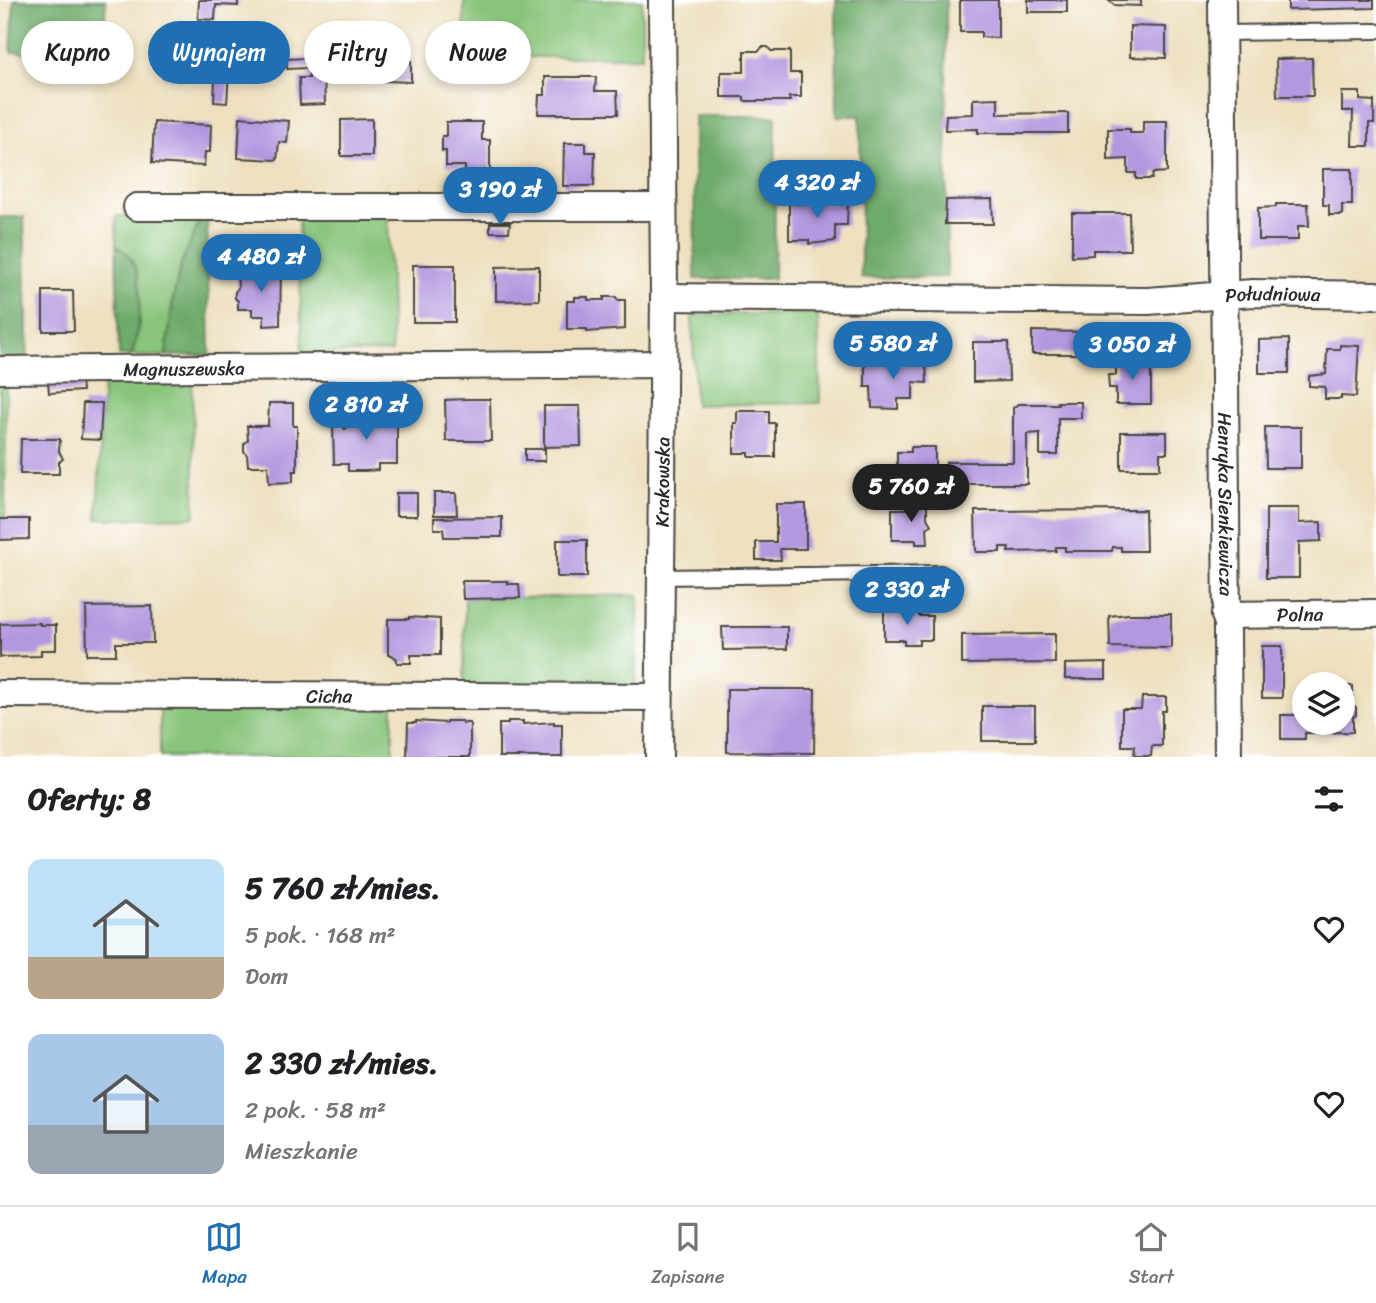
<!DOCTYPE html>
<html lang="pl">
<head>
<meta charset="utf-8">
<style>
  :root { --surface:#fff; --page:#f2f2f2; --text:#202124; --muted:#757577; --line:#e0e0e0; --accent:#1f6fb2 }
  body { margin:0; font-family:Sriracha,sans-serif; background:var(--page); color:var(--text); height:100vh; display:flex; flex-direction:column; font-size:26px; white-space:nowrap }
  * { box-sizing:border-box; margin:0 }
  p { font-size:23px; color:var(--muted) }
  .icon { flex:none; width:38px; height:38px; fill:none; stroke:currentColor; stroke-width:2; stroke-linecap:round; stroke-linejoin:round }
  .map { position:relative; height:757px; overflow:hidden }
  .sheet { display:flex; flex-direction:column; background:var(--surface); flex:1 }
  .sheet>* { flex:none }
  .banner { position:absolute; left:21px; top:21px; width:700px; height:63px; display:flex; gap:14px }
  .fabs { position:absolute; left:1292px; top:672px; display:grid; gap:14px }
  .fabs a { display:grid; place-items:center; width:63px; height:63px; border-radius:50%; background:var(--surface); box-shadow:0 4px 10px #0003; font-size:35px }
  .price { position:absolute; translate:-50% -60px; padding:0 16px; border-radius:24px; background:var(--accent); color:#fff; font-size:23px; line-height:46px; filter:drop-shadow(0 2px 4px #0008) }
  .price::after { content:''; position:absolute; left:50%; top:42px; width:21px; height:16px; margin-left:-10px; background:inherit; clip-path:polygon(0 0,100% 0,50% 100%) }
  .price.current { background:#222; color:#fff }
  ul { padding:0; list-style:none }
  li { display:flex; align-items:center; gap:21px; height:175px; padding:0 28px }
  li span { display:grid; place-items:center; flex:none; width:196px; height:140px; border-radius:14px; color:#555 }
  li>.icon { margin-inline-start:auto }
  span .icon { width:84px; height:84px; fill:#fffc; stroke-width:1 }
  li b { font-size:30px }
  h2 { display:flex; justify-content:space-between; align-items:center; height:84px; padding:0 28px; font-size:30px }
  .tag { padding:0 24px; border-radius:32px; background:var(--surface); box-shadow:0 4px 10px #0003; font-size:24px; line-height:63px }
  .tag.current { background:var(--accent); color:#fff }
  .menu { display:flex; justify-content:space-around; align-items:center; height:98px; border-top:2px solid var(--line); background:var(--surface); font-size:19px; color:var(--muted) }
  .menu a { display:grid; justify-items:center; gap:4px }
  .menu .current { color:var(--accent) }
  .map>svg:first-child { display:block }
</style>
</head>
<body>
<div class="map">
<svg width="1376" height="757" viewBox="0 0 1376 757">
  <rect width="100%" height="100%" fill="#fff"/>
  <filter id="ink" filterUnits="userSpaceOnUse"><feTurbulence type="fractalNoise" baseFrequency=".0143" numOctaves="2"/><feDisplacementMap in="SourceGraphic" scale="14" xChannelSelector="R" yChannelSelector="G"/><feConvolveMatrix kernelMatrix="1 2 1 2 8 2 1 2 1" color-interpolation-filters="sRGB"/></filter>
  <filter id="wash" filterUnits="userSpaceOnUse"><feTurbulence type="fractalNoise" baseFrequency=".00686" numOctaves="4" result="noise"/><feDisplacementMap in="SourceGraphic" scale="28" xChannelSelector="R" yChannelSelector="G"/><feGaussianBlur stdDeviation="1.57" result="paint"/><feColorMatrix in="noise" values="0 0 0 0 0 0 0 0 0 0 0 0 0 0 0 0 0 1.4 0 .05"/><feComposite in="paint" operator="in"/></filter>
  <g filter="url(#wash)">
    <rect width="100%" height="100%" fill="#eee0bf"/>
    <g fill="#88c47a" stroke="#5a7852" stroke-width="2">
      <rect x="464" y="0" width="178" height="57"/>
      <polygon points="116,216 202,216 181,264 173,299 166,356 132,356 140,324 129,256 116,245"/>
      <polygon points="298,216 388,216 392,352 302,354"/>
      <polygon points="818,313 820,403 695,405 692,315"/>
      <polygon points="192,381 195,517 97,519 103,382"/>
      <polygon points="0,382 6,382 5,519 0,519"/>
      <polygon points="639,595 635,690 464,689 465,599"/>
      <polygon points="160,702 393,704 393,757 160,757"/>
    </g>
    <g fill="#6eaa6a" stroke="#4c6a4a" stroke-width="2">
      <polygon points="14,0 106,0 103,54 11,52"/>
      <polygon points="836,0 946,0 947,277 861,278 860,116 837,116"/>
      <polygon points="694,116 776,116 774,279 695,279"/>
      <polygon points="202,216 207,216 210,355 166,356 173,299 181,264"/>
      <polygon points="0,217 24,217 28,361 0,361"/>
      <path d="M116 245C120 249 126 252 129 256 147 280 138 330 132 356H119Z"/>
    </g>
    <g id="blocks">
      <g fill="#b397df">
        <polygon points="199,0 238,0 238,6 216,5 215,20 198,19"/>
        <polygon points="960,0 998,0 998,38 981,37 981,32 960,32"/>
        <rect x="1028" y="0" width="39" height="12"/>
        <polygon points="1108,0 1141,0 1141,6 1114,5"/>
        <polygon points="1288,0 1374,0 1374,8 1288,10"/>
        <polygon points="1130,26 1166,27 1166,58 1130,57"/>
        <polygon points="762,47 768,47 771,51 790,51 790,73 801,73 801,97 789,97 790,101 744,101 744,97 721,97 721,72 744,72 744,51 759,51"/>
        <polygon points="163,56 199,57 199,78 163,77"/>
        <polygon points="216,56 230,56 227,103 214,102"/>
        <polygon points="329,57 329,67 287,69 287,59"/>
        <polygon points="1312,58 1313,96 1277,96 1276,59"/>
        <polygon points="331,60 346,61 345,75 331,75"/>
        <polygon points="359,61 411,61 411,82 384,81 384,76 359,76"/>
        <polygon points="324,70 325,104 300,105 299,78 309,78 309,71"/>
        <polygon points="545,77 596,77 595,91 617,91 618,114 538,114 539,95 545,95"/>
        <polygon points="1342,92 1360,92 1360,100 1374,101 1374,123 1369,123 1369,146 1352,146 1353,111 1342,111"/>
        <polygon points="998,98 998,114 1068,113 1068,133 978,133 978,129 945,130 946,115 973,114 973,99"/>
        <polygon points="240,117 289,121 287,143 279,142 277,160 238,158"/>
        <polygon points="372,119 372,156 341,156 341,120"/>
        <polygon points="1143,121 1167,121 1167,172 1153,173 1152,179 1136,179 1136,173 1128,173 1128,159 1108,160 1108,129 1130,129 1130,133 1143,133"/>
        <polygon points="154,122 211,125 210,152 205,152 204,166 152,163"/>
        <polygon points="446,122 482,122 482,140 490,140 490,174 465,174 465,166 446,166 446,151 442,151 442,136 446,136"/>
        <polygon points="564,143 586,143 586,152 595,152 594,186 563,186"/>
        <polygon points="1323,169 1352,169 1352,205 1342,205 1342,215 1329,215 1329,205 1323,205"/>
        <polygon points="834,197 848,197 847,225 835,225 835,241 809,244 809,240 789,240 789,204 810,204 810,201 814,198 819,198 823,204 834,204"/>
        <polygon points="992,199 993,224 945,224 946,200"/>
        <polygon points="1276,204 1308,204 1309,226 1298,226 1298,240 1258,240 1258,208 1276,207"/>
        <polygon points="1072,213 1129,213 1130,250 1093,250 1093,255 1072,256"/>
        <polygon points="490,223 510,223 509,232 490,232"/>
        <rect x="413" y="265" width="42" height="57"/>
        <polygon points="539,266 539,300 496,301 496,267"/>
        <polygon points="266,268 267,271 281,270 280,325 264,326 264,316 252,316 252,309 238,309 238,301 235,298 235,292 238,288 237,271"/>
        <polygon points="43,291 73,291 74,331 43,331"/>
        <polygon points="575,297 588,297 588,300 604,300 604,297 616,297 617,300 625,300 625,329 587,332 587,329 567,329 567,301 575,301"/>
        <polygon points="1032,331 1084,332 1084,354 1032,354"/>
        <polygon points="1289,339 1289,373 1259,373 1259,340"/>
        <polygon points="973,342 1008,342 1009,381 973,382"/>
        <polygon points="1340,345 1359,346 1356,397 1341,396 1341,399 1325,399 1325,387 1309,386 1309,376 1326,374 1327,349 1340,349"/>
        <polygon points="913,359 913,362 926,362 927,383 913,382 913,399 898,399 898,409 872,408 871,387 865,387 865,360"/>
        <polygon points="1116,361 1151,361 1151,404 1116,404 1116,388 1109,388 1108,375 1116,375"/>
        <polygon points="81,378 82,391 49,393 48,380"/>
        <polygon points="467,399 490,399 491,441 446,441 445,400"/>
        <polygon points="1057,402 1081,402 1081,418 1058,418 1058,455 1040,455 1040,433 1027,434 1027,484 946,484 946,462 1013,462 1013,408 1018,404 1058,404"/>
        <polygon points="83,403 102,403 100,440 81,439"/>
        <polygon points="269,403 293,403 293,426 297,426 297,471 293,471 293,482 269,483 268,466 248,466 247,455 244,451 244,444 248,440 247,426 268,426"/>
        <polygon points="544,406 580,406 581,446 544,447"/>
        <polygon points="737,411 769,411 769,423 775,423 775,457 749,457 749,453 734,453 734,423 737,423"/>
        <polygon points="347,412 378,412 378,420 384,420 384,418 397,418 397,464 378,464 378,470 364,471 348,471 348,464 334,464 333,425 341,425 345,429 347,427"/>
        <polygon points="1265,427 1301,427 1301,468 1266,468"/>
        <polygon points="1121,432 1167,432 1167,453 1160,453 1160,469 1121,469"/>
        <polygon points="21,439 60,439 59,451 63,459 59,462 59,474 20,474"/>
        <polygon points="911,447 935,447 935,474 897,475 897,452 911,452"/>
        <rect x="525" y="449" width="20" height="12"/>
        <rect x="396" y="493" width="21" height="23"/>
        <polygon points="434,493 456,493 457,515 434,515"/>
        <polygon points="776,504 806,504 806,549 780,549 781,560 756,560 756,542 776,542"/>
        <polygon points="906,504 927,504 927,518 931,525 927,528 928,544 916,544 916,540 892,540 892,509 906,509"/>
        <polygon points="1266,508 1299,508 1299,523 1321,522 1321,541 1299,542 1299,578 1266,578"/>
        <polygon points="1145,510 1146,551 1121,551 1121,547 1113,547 1112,551 1065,551 1065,547 1056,547 1056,551 1008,552 1009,547 1000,547 1000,552 976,552 975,511"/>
        <polygon points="502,517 502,537 444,537 443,529 434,529 434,518"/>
        <polygon points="0,519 29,519 29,539 0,540"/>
        <rect x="557" y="540" width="30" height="37"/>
        <polygon points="462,581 508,581 508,584 519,584 520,598 463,599"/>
        <polygon points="152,606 153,643 116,643 116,655 87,655 86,607"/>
        <polygon points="884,610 919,610 919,616 932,616 932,640 919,640 919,645 904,645 904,640 884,640"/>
        <polygon points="1129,614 1171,614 1171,648 1110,647 1109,616"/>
        <polygon points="409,617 440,619 440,655 411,655 411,663 397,663 397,659 392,655 388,655 388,619 409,619"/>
        <polygon points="40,623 40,625 56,625 56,650 41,650 41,656 0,657 0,624"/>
        <polygon points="722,627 787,627 787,649 723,650"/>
        <polygon points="1055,634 1055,663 962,664 962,635"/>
        <rect x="1262" y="646" width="20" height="52"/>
        <polygon points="1106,663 1106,679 1065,679 1065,664"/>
        <polygon points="1324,678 1332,678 1335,684 1320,684"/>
        <polygon points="1342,686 1353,686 1353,705 1356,707 1356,715 1353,717 1353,732 1305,733 1305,739 1281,739 1281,715 1304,715 1304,723 1342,723"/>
        <polygon points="727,689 815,689 814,753 727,752"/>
        <polygon points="1142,697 1166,697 1166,711 1162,711 1162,746 1152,746 1151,756 1134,756 1135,746 1122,746 1122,709 1141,709"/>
        <rect x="982" y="706" width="53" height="35"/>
        <polygon points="416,721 446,723 446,721 462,721 462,723 470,723 470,757 407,757 408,723 416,723"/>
        <polygon points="508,721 523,721 523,724 554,722 554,724 562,724 562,757 499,757 499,724 508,724"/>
      </g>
    </g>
  </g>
  <g filter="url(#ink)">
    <use href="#blocks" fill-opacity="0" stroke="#484641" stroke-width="2"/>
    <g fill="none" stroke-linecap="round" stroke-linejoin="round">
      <defs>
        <g id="lane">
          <polyline points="1223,33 1376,31"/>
          <polyline points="661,577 941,573"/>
        </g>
        <g id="street">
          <path id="s1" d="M1222 0 1228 757"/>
          <polyline points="137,207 662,207"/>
          <path id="s2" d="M664 297 1148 301 1253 293 1376 295"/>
          <path id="s3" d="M0 370 663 364"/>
          <path id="s4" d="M1225 615 1376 613"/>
          <path id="s5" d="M0 694 659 697"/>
          <path id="s6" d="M659 757 664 297 662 0"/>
        </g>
      </defs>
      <use href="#lane" stroke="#484641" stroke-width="18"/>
      <use href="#street" stroke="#484641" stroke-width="30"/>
      <use href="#lane" stroke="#fff" stroke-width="14"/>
      <use href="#street" stroke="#fff" stroke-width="26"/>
    </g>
  </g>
  <g text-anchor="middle" stroke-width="7" stroke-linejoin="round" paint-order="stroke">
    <g font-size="19" fill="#2b2b2b" stroke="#fff">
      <text dy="7" stroke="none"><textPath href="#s2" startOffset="609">Południowa</textPath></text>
      <text dy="7" stroke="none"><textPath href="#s3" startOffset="184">Magnuszewska</textPath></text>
      <text dy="7" stroke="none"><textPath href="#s6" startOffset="275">Krakowska</textPath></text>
      <text dy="7" stroke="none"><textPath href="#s1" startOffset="504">Henryka Sienkiewicza</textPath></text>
      <text dy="7" stroke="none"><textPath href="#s4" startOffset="75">Polna</textPath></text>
      <text dy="7" stroke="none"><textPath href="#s5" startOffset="329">Cicha</textPath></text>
    </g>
  </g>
</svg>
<div class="fabs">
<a><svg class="icon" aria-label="layers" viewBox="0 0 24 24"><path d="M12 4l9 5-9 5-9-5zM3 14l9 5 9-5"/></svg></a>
</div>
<b class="price" style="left:817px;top:220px">4 320 zł</b>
<b class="price" style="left:500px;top:227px">3 190 zł</b>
<b class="price" style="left:261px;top:294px">4 480 zł</b>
<b class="price" style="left:893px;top:381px">5 580 zł</b>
<b class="price" style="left:1132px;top:382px">3 050 zł</b>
<b class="price" style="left:366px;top:442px">2 810 zł</b>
<b class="price current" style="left:911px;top:524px">5 760 zł</b>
<b class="price" style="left:907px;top:627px">2 330 zł</b>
<div class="banner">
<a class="tag">Kupno</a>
<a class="tag current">Wynajem</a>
<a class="tag">Filtry</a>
<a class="tag">Nowe</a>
</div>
</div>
<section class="sheet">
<h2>Oferty: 8<svg class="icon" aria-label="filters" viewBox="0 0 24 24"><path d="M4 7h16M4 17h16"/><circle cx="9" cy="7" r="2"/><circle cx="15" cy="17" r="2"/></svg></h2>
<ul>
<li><span style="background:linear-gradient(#bfe0f5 70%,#b9a48a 0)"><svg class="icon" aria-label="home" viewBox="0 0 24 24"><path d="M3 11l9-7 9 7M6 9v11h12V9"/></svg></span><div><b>5 760 zł/mies.</b><p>5 pok. · 168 m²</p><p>Dom</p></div><svg class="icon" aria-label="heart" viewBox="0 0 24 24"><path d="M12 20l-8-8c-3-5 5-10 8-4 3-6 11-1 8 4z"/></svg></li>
<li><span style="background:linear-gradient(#a9c7e8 65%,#9aa5b1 0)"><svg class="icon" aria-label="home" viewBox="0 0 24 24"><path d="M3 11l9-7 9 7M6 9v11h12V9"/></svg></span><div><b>2 330 zł/mies.</b><p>2 pok. · 58 m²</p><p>Mieszkanie</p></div><svg class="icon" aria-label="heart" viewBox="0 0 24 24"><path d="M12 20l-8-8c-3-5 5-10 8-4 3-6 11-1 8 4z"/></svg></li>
</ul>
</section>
<nav class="menu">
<a class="current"><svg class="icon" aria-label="map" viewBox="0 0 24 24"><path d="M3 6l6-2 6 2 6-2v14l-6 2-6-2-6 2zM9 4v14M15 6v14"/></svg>Mapa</a>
<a><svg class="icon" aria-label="saved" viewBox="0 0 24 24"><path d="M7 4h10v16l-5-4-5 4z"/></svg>Zapisane</a>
<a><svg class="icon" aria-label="home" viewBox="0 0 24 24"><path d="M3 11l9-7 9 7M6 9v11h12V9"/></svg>Start</a>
</nav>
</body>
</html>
